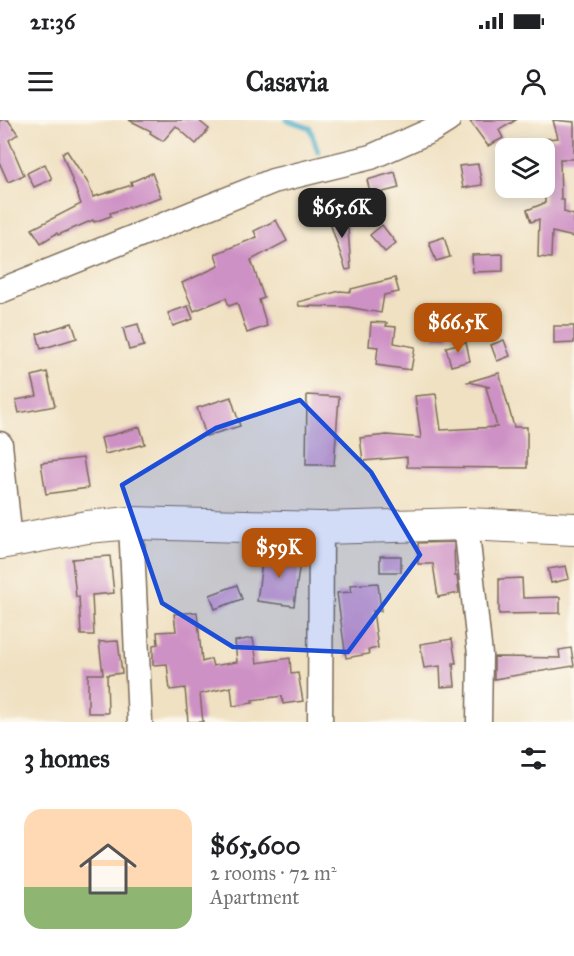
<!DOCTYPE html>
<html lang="en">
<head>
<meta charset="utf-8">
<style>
  :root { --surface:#fff; --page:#f6f6f6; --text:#202124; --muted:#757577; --line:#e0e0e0; --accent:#b45309 }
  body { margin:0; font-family:"IM FELL Great Primer",serif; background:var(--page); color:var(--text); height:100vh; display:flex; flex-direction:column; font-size:22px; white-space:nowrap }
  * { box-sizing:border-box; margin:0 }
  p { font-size:20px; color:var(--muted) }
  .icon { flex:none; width:33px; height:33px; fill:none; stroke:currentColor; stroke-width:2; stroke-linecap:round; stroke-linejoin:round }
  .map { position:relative; height:602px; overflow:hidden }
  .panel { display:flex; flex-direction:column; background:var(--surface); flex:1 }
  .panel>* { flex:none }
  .fabs { position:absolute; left:495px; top:18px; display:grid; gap:12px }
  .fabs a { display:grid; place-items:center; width:60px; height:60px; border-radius:12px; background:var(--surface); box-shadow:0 3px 15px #0003; font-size:30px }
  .price { position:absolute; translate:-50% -51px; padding:0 14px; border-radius:12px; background:var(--accent); color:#fff; font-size:20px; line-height:39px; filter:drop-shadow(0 2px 3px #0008) }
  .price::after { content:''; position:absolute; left:50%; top:36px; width:18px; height:14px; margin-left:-9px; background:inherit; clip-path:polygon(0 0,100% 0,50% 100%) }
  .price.selected { background:#222; color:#fff }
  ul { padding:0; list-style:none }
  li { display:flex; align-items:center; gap:18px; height:150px; padding:0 24px }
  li+li { border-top:2px solid var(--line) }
  li span { display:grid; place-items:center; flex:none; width:168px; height:120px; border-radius:18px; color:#555 }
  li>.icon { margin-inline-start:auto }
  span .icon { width:72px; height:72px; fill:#fffc; stroke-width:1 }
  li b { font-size:26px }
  h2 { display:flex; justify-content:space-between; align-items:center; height:72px; padding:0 24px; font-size:26px }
  .status { display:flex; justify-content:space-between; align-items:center; height:42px; padding:0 30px; background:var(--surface); direction:ltr }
  .status svg { height:16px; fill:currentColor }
  header { display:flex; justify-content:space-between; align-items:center; height:78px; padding:0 24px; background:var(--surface); font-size:27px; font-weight:700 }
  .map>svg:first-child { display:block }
</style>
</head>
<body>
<div class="status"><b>21:36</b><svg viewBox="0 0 49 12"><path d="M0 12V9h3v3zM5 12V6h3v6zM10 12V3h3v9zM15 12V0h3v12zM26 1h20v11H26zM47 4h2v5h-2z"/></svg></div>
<header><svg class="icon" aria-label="menu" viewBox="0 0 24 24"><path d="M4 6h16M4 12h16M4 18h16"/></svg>Casavia<svg class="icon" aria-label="person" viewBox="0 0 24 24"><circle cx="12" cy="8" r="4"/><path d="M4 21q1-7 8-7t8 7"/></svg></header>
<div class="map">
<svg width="574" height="602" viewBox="0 0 574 602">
  <rect width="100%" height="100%" fill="#fbf7ec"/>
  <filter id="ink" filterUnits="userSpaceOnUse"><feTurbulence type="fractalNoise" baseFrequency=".0167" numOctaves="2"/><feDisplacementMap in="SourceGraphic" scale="12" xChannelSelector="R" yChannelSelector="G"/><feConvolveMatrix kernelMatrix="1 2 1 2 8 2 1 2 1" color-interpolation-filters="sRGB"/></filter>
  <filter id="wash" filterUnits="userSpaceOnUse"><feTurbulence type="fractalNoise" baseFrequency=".008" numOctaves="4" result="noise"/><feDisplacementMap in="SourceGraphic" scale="24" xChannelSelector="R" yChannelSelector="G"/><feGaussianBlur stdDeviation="1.35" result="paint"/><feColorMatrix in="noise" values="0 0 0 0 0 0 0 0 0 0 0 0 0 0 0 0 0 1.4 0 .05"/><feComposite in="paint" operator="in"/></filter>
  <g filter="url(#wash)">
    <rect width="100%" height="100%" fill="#f0e1c2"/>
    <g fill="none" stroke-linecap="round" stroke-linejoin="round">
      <polyline stroke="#48aac7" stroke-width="5" points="287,0 310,8 318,32"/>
    </g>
    <g id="blocks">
      <g fill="#ce91c5">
        <polygon points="0,0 8,0 18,14 9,20 24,55 8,62 0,44"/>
        <polygon points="129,0 198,0 209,9 196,24 176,6 163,21 150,13 151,11"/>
        <polygon points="469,0 516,0 499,10 503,18 488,26"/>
        <polygon points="553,0 574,2 574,39 560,39 561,80 564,80 564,92 574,95 574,117 552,112 551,138 538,137 539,99 531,102 527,90 545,83 544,19 558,18"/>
        <polygon points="67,31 88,63 93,77 132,65 131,62 152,53 161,77 110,93 111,96 94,102 93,100 58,115 57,113 41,123 32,109 81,84 62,33"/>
        <polygon points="45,44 52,59 34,67 27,53"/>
        <polygon points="478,44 482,65 463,68 459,46"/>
        <polygon points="395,52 399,68 371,75 367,60"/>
        <polygon points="347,95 351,149 346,150 329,100"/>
        <polygon points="276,100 287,121 251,140 264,178 259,180 267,206 247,213 237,183 229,186 226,178 194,191 182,163 219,146 215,134 257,117 254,111"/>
        <polygon points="382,105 396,123 385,132 370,115"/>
        <polygon points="444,117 450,137 436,141 429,122"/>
        <polygon points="503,134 503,151 473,152 472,135"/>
        <polygon points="395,158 399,172 384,175 381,193 348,187 299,186 298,182 340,171 351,172 351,169"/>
        <polygon points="188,186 193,199 173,206 168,193"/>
        <polygon points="446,192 449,217 435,218 433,193"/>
        <polygon points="371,202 387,203 386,206 396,207 394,223 415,227 411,250 376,245 378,227 369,226"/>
        <polygon points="72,203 77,218 41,229 37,214"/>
        <polygon points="138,204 144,226 129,230 123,208"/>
        <polygon points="554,206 574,206 574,223 554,224"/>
        <polygon points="504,220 510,236 497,241 491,225"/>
        <polygon points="466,222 470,241 451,246 446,227"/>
        <polygon points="47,252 55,286 19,293 16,280 37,276 32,256"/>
        <polygon points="499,253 514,307 527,307 527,348 407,347 407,337 363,341 360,318 387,315 421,318 415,276 436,274 441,310 497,307 486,267 490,267 468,262"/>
        <polygon points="307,275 339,277 334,345 306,345"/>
        <polygon points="231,277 240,306 206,316 197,288"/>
        <polygon points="140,307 145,324 105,334 101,318"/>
        <polygon points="83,338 88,368 46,374 41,343"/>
        <polygon points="454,422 455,456 457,456 459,473 438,477 433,444 418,444 418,423"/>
        <polygon points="267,432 301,434 294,486 257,481 262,442 265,442"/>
        <polygon points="110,436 114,473 92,475 94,515 81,515 79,477 76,477 72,439"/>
        <rect x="380" y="436" width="21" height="16"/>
        <polygon points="566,446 569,459 551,463 548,449"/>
        <polygon points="522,458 523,478 560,477 560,493 499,494 499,459"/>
        <polygon points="378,463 381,491 373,491 378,528 368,530 369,534 346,538 337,473 351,472 350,465"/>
        <polygon points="237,465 242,479 215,489 210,475"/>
        <polygon points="197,492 202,542 211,539 213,546 237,542 235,521 253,518 257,543 290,538 291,554 298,553 303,581 283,584 282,576 252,580 253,583 233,586 231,567 200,574 203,602 188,602 185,568 170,570 167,544 153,545 153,525 158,524 157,512 176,511 174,494"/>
        <polygon points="452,519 456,543 453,543 455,566 441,567 440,546 424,548 420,524"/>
        <polygon points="118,521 122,553 107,555 108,593 88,593 88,554 103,554 99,522"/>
        <polygon points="571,528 574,546 494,559 494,537 560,538 559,530"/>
      </g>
    </g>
  </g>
  <g filter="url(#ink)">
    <use href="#blocks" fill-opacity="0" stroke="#7a6a57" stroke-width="1.5"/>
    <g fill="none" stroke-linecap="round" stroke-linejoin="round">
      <defs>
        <g id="minor">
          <polyline points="0,171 273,61 371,37 432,10 448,0"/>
          <polyline points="0,324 10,421"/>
          <polyline points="131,403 140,602"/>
          <polyline points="466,404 480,535 479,602"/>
          <polyline points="320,602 321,408"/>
        </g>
        <polyline id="major" points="0,423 87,407 131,403 321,408 466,404 574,409"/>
      </defs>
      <use href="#minor" stroke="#7a6a57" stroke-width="27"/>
      <use href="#major" stroke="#7a6a57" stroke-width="34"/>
      <use href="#minor" stroke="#fff" stroke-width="24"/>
      <use href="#major" stroke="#fff" stroke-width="32"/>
    </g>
  </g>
  <path fill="#1d4ed8" fill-opacity="0.2" stroke="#1d4ed8" stroke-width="4.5" stroke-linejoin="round" d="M300 280 371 352 420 435 348 532 233 527 162 483 122 365 216 308Z"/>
</svg>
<div class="fabs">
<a><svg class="icon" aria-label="layers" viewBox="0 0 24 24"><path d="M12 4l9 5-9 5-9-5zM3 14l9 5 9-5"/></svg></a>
</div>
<b class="price selected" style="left:342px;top:119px">$65.6K</b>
<b class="price" style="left:458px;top:234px">$66.5K</b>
<b class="price" style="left:279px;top:459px">$59K</b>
</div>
<section class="panel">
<h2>3 homes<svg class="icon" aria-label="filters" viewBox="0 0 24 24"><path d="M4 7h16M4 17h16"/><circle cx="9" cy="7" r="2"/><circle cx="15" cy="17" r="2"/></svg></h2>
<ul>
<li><span style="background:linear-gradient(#ffd9b3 65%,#8fb573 0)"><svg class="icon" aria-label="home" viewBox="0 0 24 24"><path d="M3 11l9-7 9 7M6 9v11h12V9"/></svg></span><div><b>$65,600</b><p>2 rooms · 72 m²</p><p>Apartment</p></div></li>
</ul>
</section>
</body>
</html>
